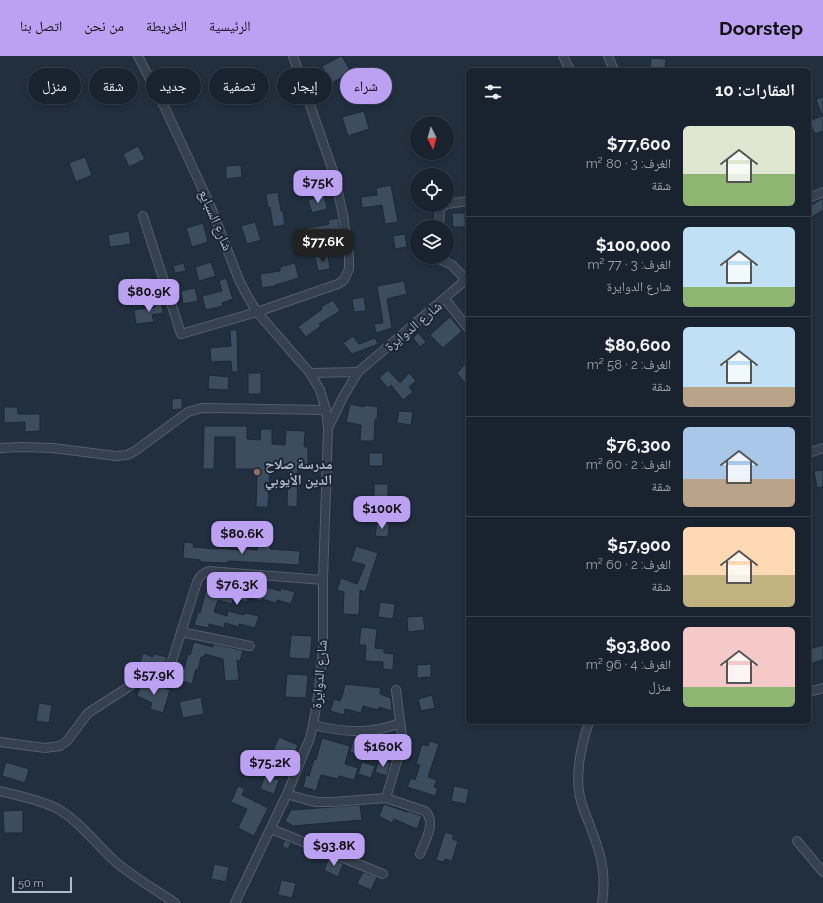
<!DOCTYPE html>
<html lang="ar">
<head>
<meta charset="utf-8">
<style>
  :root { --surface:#19232f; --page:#262f3b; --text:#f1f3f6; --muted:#9fa4aa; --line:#37404b; --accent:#bca0f2 }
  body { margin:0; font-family:Raleway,"Noto Naskh Arabic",sans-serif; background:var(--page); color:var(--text); direction:rtl; height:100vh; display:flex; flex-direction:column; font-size:15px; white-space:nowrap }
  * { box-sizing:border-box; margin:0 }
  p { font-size:13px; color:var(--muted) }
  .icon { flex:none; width:22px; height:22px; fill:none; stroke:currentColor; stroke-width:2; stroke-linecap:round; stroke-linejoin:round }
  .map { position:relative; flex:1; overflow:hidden; direction:ltr }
  .details { position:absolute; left:466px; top:12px; width:345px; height:656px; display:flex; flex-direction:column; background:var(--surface); border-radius:6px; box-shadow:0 2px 6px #0003,0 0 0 1px var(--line); direction:rtl }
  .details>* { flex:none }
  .banner { position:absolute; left:12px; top:12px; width:380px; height:36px; direction:rtl; display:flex; gap:8px }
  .needle { width:26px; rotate:174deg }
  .fabs { position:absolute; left:410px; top:60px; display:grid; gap:8px }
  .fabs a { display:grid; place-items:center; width:44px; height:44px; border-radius:50%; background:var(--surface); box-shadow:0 2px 6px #0003,0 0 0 1px var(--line); font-size:20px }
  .scale { position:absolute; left:12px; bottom:10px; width:60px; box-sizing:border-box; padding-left:4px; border:2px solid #b1bcca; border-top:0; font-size:11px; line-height:14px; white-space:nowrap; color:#b1bcca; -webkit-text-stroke:3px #1a2634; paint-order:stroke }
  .price { position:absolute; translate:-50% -34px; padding:0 9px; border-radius:8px; background:var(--accent); color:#111; font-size:13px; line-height:26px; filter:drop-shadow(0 1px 2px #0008) }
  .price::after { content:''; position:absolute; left:50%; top:24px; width:12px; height:9px; margin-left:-6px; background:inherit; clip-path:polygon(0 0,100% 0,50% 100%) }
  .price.current { background:#222; color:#fff }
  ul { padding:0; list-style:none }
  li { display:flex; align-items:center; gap:12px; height:100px; padding:0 16px }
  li+li { border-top:1px solid var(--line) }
  li span { display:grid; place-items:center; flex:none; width:112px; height:80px; border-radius:6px; color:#555 }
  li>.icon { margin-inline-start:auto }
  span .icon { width:48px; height:48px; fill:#fffc; stroke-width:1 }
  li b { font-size:17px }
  h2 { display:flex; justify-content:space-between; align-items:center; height:48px; padding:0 16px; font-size:17px }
  .chip { padding:0 14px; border-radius:18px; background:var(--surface); box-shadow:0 2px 6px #0003,0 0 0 1px var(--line); font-size:14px; line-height:36px }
  .chip.current { background:var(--accent); color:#111 }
  header { display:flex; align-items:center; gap:24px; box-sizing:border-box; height:56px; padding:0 20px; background:var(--accent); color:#111 }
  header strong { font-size:19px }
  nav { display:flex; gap:22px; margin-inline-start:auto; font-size:14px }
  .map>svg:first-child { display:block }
</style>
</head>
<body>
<header>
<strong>Doorstep</strong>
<nav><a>الرئيسية</a><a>الخريطة</a><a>من نحن</a><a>اتصل بنا</a></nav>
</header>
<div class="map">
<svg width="823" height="847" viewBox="0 0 823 847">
  <rect width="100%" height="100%" fill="#212f3f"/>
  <g fill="#3c4d5f" stroke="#1c2836">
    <polygon points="341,0 342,0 351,16 332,27 322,10"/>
    <polygon points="651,2 666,3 665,14 650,14"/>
    <polygon points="823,41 823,75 815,78 809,65 822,60 816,43"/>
    <polygon points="364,55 369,73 348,80 342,61"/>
    <polygon points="138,90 145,103 129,111 123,98"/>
    <polygon points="85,101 92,119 76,126 69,107"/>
    <polygon points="241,109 242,121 226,123 226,110"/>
    <polygon points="391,129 398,166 385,168 382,149 362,152 361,141 377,139 376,132"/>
    <polygon points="278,136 281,155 283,155 285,169 273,171 270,151 268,152 266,138"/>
    <polygon points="324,139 327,153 312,157 308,144"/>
    <polygon points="823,142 823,154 809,163 809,151"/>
    <polygon points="452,157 465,157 465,171 453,171"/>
    <polygon points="338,162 340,174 321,178 322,184 306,187 303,173 329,168 328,164"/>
    <polygon points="255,166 261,184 247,188 241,170"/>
    <polygon points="203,167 208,186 192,191 186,172"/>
    <polygon points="129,175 131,188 110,191 108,179"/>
    <polygon points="405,178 407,191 395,193 393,180"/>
    <polygon points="328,199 330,213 318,215 315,201"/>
    <polygon points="211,206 216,220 199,225 195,211"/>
    <polygon points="184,207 186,215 175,217 173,210"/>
    <polygon points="295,207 299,222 275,229 275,230 262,232 260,218 280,215 280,211"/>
    <polygon points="150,221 152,232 134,234 133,222"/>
    <polygon points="226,222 233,243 222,247 223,250 206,254 202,240 222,235 219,225"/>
    <polygon points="404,225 407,238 387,243 392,272 376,277 374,268 383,267 377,230"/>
    <polygon points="195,232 198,245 183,248 181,235"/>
    <polygon points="364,241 366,255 354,256 352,243"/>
    <polygon points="161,242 163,257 152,259 154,266 136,268 134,254 155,251 154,243"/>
    <polygon points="333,244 340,255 319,268 321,270 306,281 298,271 322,253 321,251"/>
    <polygon points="450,261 462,275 443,292 430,279"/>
    <polygon points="230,274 237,274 238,316 232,316 231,305 211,306 210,292 231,290"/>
    <polygon points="418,277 426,286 420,291 413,282"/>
    <polygon points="353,280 359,288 375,282 378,288 352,298 343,287"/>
    <polygon points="468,305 468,331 457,317"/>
    <polygon points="388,314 400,327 409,317 416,325 409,331 413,336 403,344 391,329 388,332 379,322"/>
    <rect x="248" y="317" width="13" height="21"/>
    <polygon points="209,319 229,321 228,334 208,333"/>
    <polygon points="182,342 182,353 172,354 172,343"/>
    <polygon points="350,348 364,351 365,349 378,351 377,364 375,363 374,385 360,385 361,369 346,366"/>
    <polygon points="4,351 17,351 18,358 40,358 40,375 25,376 25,366 4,367"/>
    <polygon points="399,355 413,356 411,369 397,367"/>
    <polygon points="204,370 247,370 247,383 260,384 261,373 272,373 272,388 285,389 286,374 305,375 304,391 308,391 308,409 298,409 297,451 287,450 288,410 270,409 268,451 256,451 257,413 235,413 235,381 215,381 214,413 203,413"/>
    <rect x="369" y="397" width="14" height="13"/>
    <polygon points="823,414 823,431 817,432 814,415"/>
    <rect x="374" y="428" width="14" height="13"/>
    <polygon points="377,466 389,467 388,481 375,480"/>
    <polygon points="184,486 194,487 193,491 217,493 217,492 241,494 241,492 257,494 258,488 270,489 270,493 300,495 299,509 228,505 228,507 200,506 200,504 183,502"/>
    <polygon points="356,490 378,497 365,536 360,534 359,559 343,558 344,536 337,534 341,522 357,528 365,509 351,505"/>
    <polygon points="252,530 266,533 266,531 280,535 281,532 295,536 291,548 277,544 276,547 262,543 262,545 248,542 247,546 233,543 232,548 218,544 214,556 227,560 228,555 244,559 245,557 259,560 255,572 239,568 239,571 225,567 224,572 209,568 208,572 194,569 198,556 200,557 206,534 220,537 222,532 235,535 237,531 250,534"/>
    <polygon points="380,546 395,548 393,563 378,561"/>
    <polygon points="423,560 425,574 408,576 407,561"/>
    <polygon points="361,571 377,573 375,592 384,593 384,597 394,598 393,614 383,613 383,606 365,605 366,589 359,589"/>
    <polygon points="291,579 312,580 310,603 289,602"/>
    <polygon points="194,586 213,591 213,588 243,594 240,605 237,604 239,624 225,625 223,603 205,598 204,601 201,601 198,614 196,613 192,628 178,624 181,612 184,613 188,598 190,599"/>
    <polygon points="823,589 823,604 809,608 809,593"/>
    <polygon points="143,597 153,601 154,598 167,601 164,613 140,606"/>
    <polygon points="431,608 431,621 417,622 417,609"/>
    <polygon points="287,618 308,619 306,642 285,641"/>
    <polygon points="142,626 153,630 162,631 170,634 163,657 150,653 152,647 137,640"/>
    <polygon points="345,628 381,632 380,638 391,642 392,655 379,651 378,654 363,650 361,657 345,653 344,659 330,655 334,643 340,645 343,637"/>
    <polygon points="432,639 435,652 421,655 418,643"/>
    <polygon points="201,641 204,658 183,662 179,646"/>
    <polygon points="39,647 52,649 49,667 36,665"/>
    <polygon points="386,677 396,679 395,692 383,688"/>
    <polygon points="370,680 373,680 383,683 380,695 366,691"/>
    <polygon points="279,681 298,689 289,710 270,702"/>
    <polygon points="322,682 350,690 345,708 358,712 354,724 339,720 338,723 321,719 316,735 303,731 306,719 309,720 314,703 316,704"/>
    <polygon points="353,684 367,688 363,700 350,696"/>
    <polygon points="430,685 439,688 428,721 437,724 434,731 438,732 435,740 407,731 411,722 415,724 420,709 416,708 422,688 428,690"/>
    <polygon points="379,704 390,707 387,720 375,716"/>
    <polygon points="6,706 29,713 25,727 2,720"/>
    <polygon points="362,706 375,710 371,722 358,718"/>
    <polygon points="265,719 279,724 274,738 260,733"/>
    <polygon points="238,730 245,733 242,739 268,752 254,780 238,772 247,753 231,746"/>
    <polygon points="454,730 469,733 466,748 451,745"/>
    <polygon points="384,748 407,756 408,755 422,760 417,773 394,763 392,767 379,760"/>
    <polygon points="360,749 362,764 293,770 285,765 291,754"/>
    <polygon points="23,754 23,777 4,777 3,755"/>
    <polygon points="445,776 454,779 452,783 458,785 452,805 445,803 444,806 436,804"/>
    <polygon points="285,784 291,787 288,793 282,790"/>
    <polygon points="329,802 343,808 338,821 324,814"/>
    <polygon points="214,808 229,811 226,826 211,823"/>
    <polygon points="363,816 377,821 371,834 357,828"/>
    <polygon points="281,824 296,827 292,842 278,839"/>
  </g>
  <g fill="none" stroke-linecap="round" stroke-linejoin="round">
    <defs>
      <g id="minor">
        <polyline points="138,0 164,50 210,149 239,224 248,241 257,256 310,317 320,334 326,354 328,372 323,524 323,593 319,634 313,669 310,682 287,738 235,847"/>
        <polyline points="563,0 570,14"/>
        <polyline points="608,0 614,14"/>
        <polyline points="809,142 823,136"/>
        <polyline points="447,148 468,145"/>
        <polyline points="143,160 181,278 257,256 338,228 344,224 349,213 349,200 343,159 334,118 293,0"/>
        <polyline points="439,171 440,153 445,149"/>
        <polyline points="438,201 441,204 452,209 466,224"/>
        <polyline points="445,243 468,272"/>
        <polyline points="310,317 358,316"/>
        <polyline points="328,372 343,341 358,316 468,222"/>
        <polyline points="0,392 22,391 53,392 116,400 127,399 135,395 188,356 202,352 326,354"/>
        <polyline points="809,397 823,392"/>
        <polyline points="181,576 250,590"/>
        <path d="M135 617C144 620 158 630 166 624L197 526C200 520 202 517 209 515L323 524"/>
        <polyline points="809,636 823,632"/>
        <path d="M589 666C582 687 576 713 579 735 580 746 585 757 589 767 600 796 607 815 602 847"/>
        <path d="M313 669C343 676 370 679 400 667"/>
        <polyline points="0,686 45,692 60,690 67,685 88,657 130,630 134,626 139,618"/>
        <path d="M0 735C19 740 41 744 58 753 82 767 97 790 117 807 135 822 156 834 175 847"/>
        <path d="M287 738 307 744 317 746H332L386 742 425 755C437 766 425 785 420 798"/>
        <polyline points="386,742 401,691 402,680 396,634"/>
        <polyline points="271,773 383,818"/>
        <polyline points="797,785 823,816"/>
      </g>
    </defs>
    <use href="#minor" stroke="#535f6d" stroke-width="10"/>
    <use href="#minor" stroke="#35414f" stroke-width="8"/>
  </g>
  <circle fill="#8d6e63" stroke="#1a2634" stroke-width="1.5" cx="257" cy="416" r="4"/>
  <g text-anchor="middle" stroke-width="4" stroke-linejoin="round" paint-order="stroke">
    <g font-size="14" fill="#b1bcca" stroke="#1a2634">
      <text transform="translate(216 164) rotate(67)" y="5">شارع السبايع</text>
      <text transform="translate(413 270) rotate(-40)" y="5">شارع الدوايرة</text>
      <text transform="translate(319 618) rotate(-85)" y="5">شارع الدوايرة</text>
    </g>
    <g font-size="14" font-weight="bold" fill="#b1bcca" stroke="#1a2634" text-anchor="start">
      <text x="265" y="413">مدرسة صلاح<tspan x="265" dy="16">الدين الأيوبي</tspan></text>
    </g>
  </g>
</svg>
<div class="fabs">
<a><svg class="needle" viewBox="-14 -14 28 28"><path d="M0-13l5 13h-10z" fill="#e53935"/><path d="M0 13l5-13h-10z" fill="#9fa4aa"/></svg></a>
<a><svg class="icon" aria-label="locate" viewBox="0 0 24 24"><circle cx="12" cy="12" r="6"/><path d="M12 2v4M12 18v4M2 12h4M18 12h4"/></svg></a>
<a><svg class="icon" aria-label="layers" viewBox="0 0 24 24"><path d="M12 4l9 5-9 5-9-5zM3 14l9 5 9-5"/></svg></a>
</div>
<div class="scale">50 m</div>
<b class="price" style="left:318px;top:148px">$75K</b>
<b class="price current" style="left:323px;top:207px">$77.6K</b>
<b class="price" style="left:149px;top:257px">$80.9K</b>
<b class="price" style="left:382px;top:474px">$100K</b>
<b class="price" style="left:242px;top:499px">$80.6K</b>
<b class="price" style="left:237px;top:550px">$76.3K</b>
<b class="price" style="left:154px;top:640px">$57.9K</b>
<b class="price" style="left:383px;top:712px">$160K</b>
<b class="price" style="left:270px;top:728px">$75.2K</b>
<b class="price" style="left:334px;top:811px">$93.8K</b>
<div class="banner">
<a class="chip current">شراء</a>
<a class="chip">إيجار</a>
<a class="chip">تصفية</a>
<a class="chip">جديد</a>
<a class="chip">شقة</a>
<a class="chip">منزل</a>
</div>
<section class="details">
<h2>العقارات: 10<svg class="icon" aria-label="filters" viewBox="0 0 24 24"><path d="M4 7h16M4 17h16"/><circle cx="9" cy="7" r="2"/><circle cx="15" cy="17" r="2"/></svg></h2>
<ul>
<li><span style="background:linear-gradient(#dfe7d0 60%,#8fb573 0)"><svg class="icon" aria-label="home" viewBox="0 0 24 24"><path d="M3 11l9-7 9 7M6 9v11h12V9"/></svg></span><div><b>$77,600</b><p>الغرف: 3 · 80 m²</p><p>شقة</p></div></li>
<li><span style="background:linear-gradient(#bfe0f5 75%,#8fb573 0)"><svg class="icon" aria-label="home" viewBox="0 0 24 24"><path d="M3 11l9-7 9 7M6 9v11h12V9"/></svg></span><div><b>$100,000</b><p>الغرف: 3 · 77 m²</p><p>شارع الدوايرة</p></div></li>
<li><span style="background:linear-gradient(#bfe0f5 75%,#b9a48a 0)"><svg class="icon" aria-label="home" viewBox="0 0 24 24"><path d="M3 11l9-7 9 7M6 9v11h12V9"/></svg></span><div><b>$80,600</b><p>الغرف: 2 · 58 m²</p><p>شقة</p></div></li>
<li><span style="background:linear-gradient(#a9c7e8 65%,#b9a48a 0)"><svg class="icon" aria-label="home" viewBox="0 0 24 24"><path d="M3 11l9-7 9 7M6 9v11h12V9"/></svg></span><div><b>$76,300</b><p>الغرف: 2 · 60 m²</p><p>شقة</p></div></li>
<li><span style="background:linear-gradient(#ffd9b3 60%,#c2b280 0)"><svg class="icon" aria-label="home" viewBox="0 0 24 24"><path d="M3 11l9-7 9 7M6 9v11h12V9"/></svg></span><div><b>$57,900</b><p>الغرف: 2 · 60 m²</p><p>شقة</p></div></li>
<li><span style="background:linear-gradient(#f6c9c9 75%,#8fb573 0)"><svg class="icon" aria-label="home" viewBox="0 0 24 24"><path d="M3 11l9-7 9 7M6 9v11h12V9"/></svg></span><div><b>$93,800</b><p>الغرف: 4 · 96 m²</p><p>منزل</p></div></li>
</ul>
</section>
</div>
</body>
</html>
